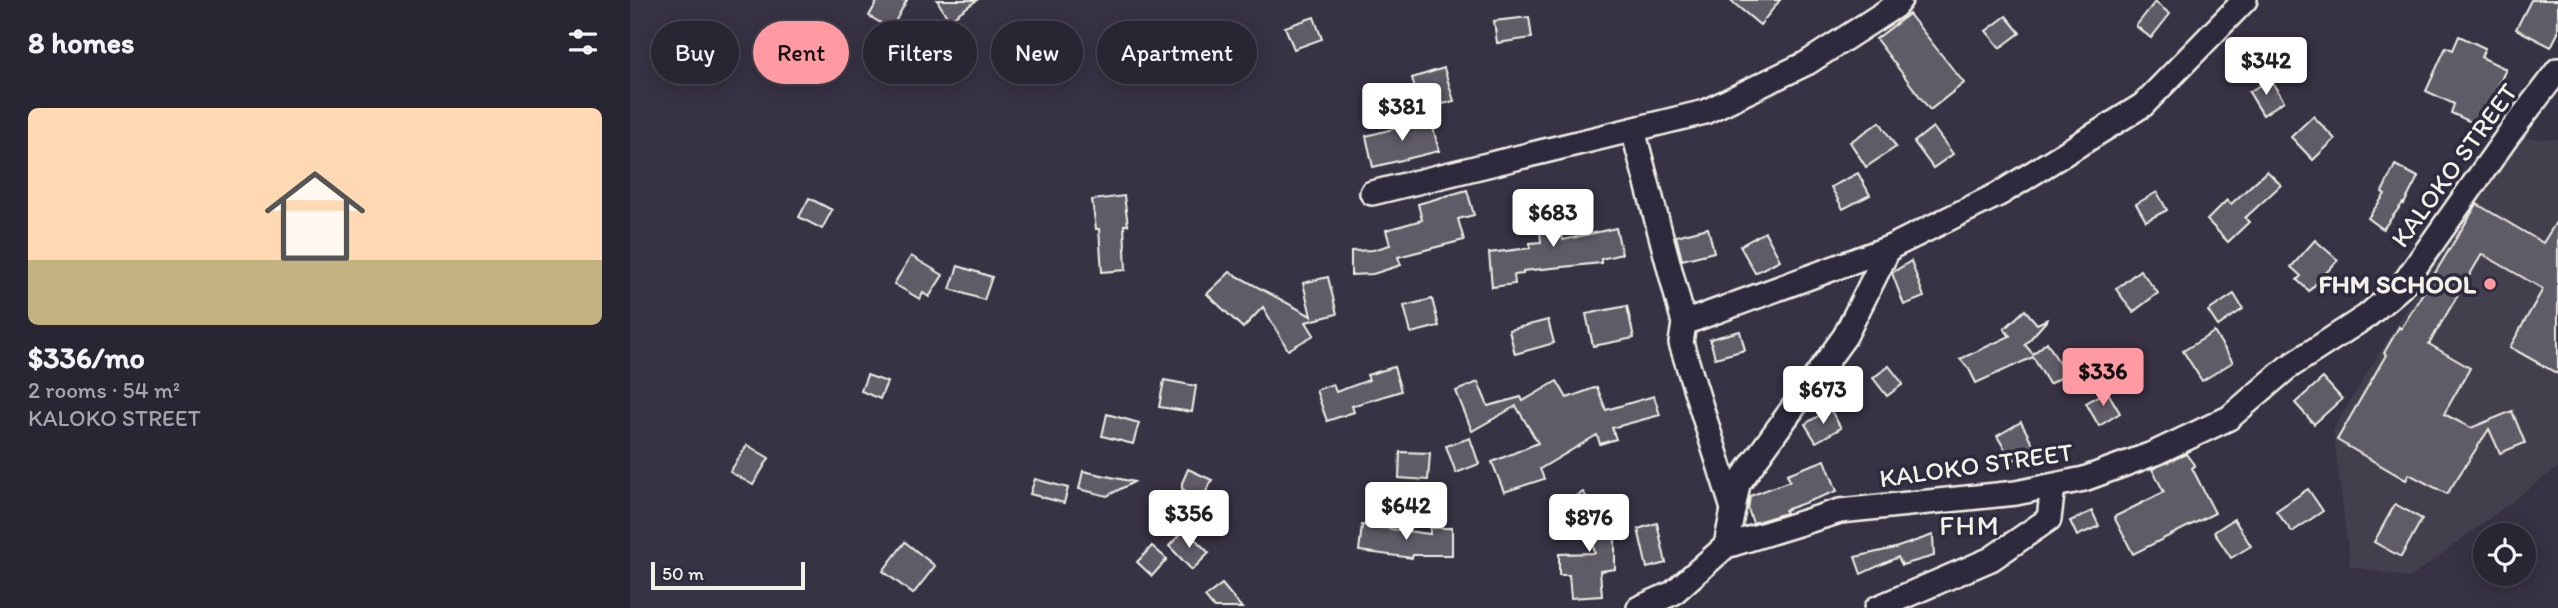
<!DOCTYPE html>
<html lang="en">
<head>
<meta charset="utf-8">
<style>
  :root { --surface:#292633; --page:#312e3b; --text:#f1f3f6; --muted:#a5a5ac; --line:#45434e; --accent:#ff9aa2 }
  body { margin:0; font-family:Itim,sans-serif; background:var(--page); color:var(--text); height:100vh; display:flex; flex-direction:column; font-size:26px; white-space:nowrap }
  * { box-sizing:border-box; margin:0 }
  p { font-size:23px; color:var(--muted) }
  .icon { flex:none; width:38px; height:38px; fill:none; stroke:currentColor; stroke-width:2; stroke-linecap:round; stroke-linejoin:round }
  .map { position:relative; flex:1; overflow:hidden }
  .details { display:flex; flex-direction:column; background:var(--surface); width:630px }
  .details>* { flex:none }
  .guide { position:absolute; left:21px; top:21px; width:665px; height:63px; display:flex; gap:14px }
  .buttons { position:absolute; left:1843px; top:523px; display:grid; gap:14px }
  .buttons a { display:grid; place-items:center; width:63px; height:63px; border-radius:50%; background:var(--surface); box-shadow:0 4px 18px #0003,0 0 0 2px var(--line); font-size:35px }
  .scale { position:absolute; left:21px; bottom:18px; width:154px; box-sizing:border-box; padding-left:7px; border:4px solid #f4f1e8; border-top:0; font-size:19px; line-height:24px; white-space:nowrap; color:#f4f1e8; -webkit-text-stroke:5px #2f2a3d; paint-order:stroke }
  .price { position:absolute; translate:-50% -60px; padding:0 16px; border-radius:7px; background:#fff; color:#222; font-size:23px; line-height:46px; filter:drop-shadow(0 2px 4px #0008) }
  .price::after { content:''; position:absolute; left:50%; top:42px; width:21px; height:16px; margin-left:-10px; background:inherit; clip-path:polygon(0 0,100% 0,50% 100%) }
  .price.on { background:var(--accent); color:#111 }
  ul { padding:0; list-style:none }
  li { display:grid; align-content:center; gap:14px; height:371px; padding:0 28px }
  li+li { border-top:2px solid var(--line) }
  li span { display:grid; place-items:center; height:217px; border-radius:10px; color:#555 }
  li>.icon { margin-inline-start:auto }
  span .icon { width:126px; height:126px; fill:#fffc; stroke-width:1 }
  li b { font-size:30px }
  h2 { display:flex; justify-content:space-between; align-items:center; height:84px; padding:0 28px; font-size:30px }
  .pill { padding:0 24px; border-radius:32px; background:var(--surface); box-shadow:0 4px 18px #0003,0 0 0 2px var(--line); font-size:24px; line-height:63px }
  .pill.on { background:var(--accent); color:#111 }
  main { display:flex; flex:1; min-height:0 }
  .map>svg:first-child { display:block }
</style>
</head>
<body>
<main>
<section class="details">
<h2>8 homes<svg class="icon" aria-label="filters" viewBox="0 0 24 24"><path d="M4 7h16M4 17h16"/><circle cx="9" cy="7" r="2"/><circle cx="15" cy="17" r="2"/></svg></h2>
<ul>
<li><span style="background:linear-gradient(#ffd9b3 70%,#c2b280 0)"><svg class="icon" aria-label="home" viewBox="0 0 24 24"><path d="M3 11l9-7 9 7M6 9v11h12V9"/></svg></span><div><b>$336/mo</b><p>2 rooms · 54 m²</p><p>KALOKO STREET</p></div></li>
</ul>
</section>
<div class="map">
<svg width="1928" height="608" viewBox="0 0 1928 608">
  <rect width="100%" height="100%" fill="#373244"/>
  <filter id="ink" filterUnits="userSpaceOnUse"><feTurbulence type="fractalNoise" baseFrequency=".0143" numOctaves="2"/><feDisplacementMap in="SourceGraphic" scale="14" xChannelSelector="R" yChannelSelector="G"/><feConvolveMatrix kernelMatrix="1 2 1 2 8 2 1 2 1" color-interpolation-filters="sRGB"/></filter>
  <g filter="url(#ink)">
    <polygon fill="#433f4e" points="1881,137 1928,139 1928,467 1780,578 1720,566 1703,429"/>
    <g fill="#5f5c67" stroke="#f4f1e8" stroke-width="2">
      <polygon points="248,0 277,0 261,29 239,16"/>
      <polygon points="307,0 347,0 319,20"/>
      <polygon points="1100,0 1150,0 1130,25"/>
      <polygon points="1901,0 1928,0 1928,33 1921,47 1886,29"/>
      <polygon points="1525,2 1540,14 1521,38 1506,26"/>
      <polygon points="1279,14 1334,83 1300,110 1246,39"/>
      <polygon points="1376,16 1390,33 1370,48 1356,31"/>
      <polygon points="684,17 692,39 664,49 655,27"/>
      <polygon points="899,17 902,38 867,43 864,21"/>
      <polygon points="1829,36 1855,48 1851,57 1876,69 1850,126 1821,113 1824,104 1796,91 1816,47 1823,50"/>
      <polygon points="814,68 824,101 791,110 782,78"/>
      <polygon points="1640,79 1654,101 1633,115 1619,92"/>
      <polygon points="1683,116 1705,139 1683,160 1661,137"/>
      <polygon points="801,119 809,151 743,167 736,136"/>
      <polygon points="1250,122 1266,147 1236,167 1220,142"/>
      <polygon points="1303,127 1323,154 1303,168 1284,142"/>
      <polygon points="1765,165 1788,177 1774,204 1773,203 1753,229 1738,218 1755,194 1752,192"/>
      <polygon points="1637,171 1651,185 1615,218 1619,222 1598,242 1577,220 1597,200 1601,204"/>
      <polygon points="1228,173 1240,195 1213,209 1201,187"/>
      <polygon points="837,190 844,215 828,219 834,240 768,257 771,265 743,274 721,275 721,251 743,250 760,245 756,230 792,220 788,204"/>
      <polygon points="1527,192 1537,210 1516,221 1506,204"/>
      <polygon points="494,196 498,225 494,225 496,270 472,272 469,229 466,229 462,200"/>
      <polygon points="179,198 202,210 192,229 169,217"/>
      <polygon points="928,198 933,240 986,228 992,254 971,259 971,263 893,271 893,274 884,275 885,284 862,287 859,253 900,248 900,243 911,242 907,200"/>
      <polygon points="1847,204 1913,243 1928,219 1928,374 1880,347 1913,289 1852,254 1799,344 1840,368 1814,414 1841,428 1882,411 1895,443 1870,453 1859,429 1817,494 1779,474 1776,480 1707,440 1756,355 1754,353 1769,327 1771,329"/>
      <polygon points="1078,228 1084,252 1052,260 1046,236"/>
      <polygon points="1135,232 1150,260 1125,273 1110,246"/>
      <polygon points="1685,240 1708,260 1679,291 1667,280 1671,276 1661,267"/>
      <polygon points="281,256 313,275 299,297 293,293 290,299 264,284"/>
      <polygon points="1281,261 1294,297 1274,305 1262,273"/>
      <polygon points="328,266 362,277 354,300 320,289"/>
      <polygon points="1510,270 1528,293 1503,312 1486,289"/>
      <polygon points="600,272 681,316 673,283 698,277 707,314 676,322 684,335 658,350 633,307 613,328 577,294"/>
      <polygon points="1604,294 1613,309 1588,326 1578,311"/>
      <polygon points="802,299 809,326 781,333 774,306"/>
      <polygon points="997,306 1004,338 963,346 956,314"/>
      <polygon points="1395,310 1407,324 1418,319 1395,345 1403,354 1417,342 1436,375 1419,384 1403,357 1346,383 1339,369 1330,359 1380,336 1374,329"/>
      <polygon points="918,320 924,343 885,354 879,330"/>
      <polygon points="1110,331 1115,350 1085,358 1080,339"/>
      <polygon points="1584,332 1603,362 1572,381 1553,351"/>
      <polygon points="1259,366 1273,384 1257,396 1243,378"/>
      <polygon points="764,367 771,391 722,406 724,412 697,421 686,390 703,384 706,392 739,380 737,375"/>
      <polygon points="237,375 257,382 250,399 231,391"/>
      <polygon points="1693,378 1712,399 1684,424 1665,403"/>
      <polygon points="534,380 566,386 562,412 529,407"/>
      <polygon points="927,381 937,398 967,387 976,410 1024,396 1030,415 982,428 986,439 970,444 967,435 910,469 914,479 874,492 862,462 908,443 886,406 842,431 826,391 848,382 858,406 891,397 893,401"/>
      <polygon points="1477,391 1490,413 1469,426 1456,403"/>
      <polygon points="1200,409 1211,428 1186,442 1175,424"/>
      <polygon points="477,414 509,423 503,444 472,436"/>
      <polygon points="1391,422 1405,448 1382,461 1367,436"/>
      <polygon points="840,438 849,464 826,473 816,446"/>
      <polygon points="117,445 139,458 123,485 100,472"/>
      <polygon points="770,452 800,453 798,480 769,478"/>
      <polygon points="1556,454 1565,466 1562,468 1585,513 1503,554 1484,517 1534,492 1522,469"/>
      <polygon points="1195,460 1207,491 1155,510 1156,513 1123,523 1118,509 1120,496 1160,481 1157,474"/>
      <polygon points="558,469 582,480 572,500 552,489 552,483"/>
      <polygon points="453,471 504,482 477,496 449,489"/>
      <polygon points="405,479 438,488 434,503 400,494"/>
      <polygon points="1678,489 1693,511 1662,532 1646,511"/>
      <polygon points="953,492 985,539 985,569 970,571 972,596 941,598 939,575 929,575 929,554 965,553 959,529 939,501"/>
      <polygon points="1765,504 1792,519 1771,557 1744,542"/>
      <polygon points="1462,511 1469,526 1447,536 1440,521"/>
      <polygon points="1604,519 1621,546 1601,558 1584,532"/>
      <polygon points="1027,523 1036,563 1017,568 1008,529"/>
      <polygon points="732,525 800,534 800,528 822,528 822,555 783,555 782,558 729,551"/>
      <polygon points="555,529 579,553 562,570 539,546"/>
      <polygon points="1303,535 1304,556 1272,565 1268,557 1231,574 1225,557 1265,548"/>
      <polygon points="275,542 305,566 283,594 253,571"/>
      <polygon points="522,546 537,559 522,576 507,562"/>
      <polygon points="592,584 612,608 584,608 575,597"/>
    </g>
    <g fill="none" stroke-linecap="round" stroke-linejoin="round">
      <defs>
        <g id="minor">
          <polyline points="1003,130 1054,323 1051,343 1103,509"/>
          <polyline points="742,193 1075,112 1177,63 1265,6 1270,0"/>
          <polyline points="1054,323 1259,248 1369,194 1513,105 1615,0"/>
          <polyline points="1096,546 1108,484 1215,336 1259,248"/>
          <polyline points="1009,608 1043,593 1096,546 1210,511 1386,493 1454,479 1525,453 1599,418 1657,368 1737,316 1772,286 1879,134 1928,70"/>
          <polyline points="1247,608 1361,559 1419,519 1423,486"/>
        </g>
      </defs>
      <use href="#minor" stroke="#f4f1e8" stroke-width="28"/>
      <use href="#minor" stroke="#2f2a3d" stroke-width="23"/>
    </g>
  </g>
  <circle fill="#ff9aa2" stroke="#2f2a3d" stroke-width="2.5" cx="1860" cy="284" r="7"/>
  <g text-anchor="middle" stroke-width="7" stroke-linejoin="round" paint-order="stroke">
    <g font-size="26" fill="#f4f1e8" stroke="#2f2a3d">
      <text transform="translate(1824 165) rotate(-54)" y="9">KALOKO STREET</text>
      <text transform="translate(1346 465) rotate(-8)" y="9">KALOKO STREET</text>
    </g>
    <g font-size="26" font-weight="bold" fill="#f4f1e8" stroke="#2f2a3d" text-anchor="end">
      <text x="1846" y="293">FHM SCHOOL</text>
    </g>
    <g font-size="28" letter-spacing="2" fill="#f4f1e8" stroke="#2f2a3d">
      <text x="1340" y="535">FHM</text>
    </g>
  </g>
</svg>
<div class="buttons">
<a><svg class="icon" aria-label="locate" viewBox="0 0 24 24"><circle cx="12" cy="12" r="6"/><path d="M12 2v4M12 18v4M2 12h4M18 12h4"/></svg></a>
</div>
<div class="scale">50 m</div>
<b class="price" style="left:1636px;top:97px">$342</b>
<b class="price" style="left:772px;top:143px">$381</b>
<b class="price" style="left:923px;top:249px">$683</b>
<b class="price on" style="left:1473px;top:408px">$336</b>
<b class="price" style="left:1193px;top:426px">$673</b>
<b class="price" style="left:776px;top:542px">$642</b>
<b class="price" style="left:559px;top:550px">$356</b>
<b class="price" style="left:959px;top:554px">$876</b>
<div class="guide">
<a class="pill">Buy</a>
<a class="pill on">Rent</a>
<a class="pill">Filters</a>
<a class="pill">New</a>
<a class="pill">Apartment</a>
</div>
</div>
</main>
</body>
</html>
